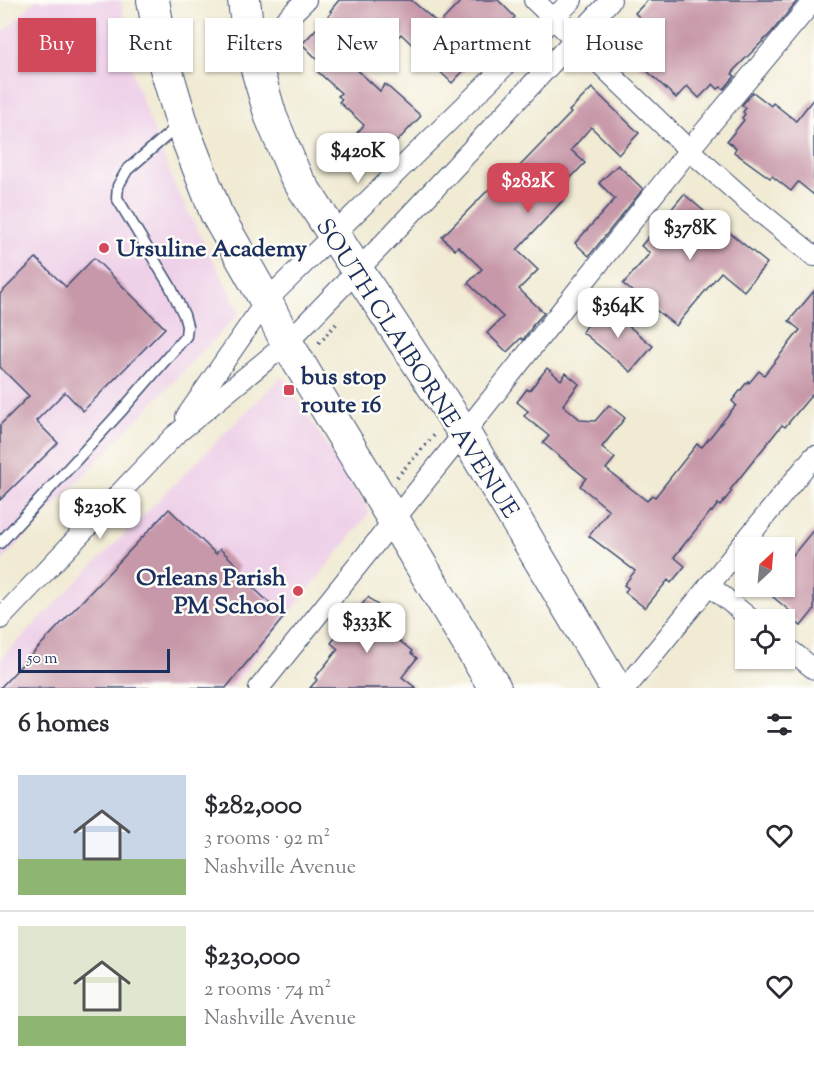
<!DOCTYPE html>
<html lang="en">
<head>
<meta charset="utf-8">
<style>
  :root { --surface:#fff; --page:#f2f2f3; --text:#2b2b33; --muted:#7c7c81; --line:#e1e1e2; --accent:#d1495b }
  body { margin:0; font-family:"Sorts Mill Goudy",serif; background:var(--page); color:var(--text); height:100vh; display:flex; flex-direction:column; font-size:22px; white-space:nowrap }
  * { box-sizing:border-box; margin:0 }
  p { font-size:20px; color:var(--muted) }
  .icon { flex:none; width:33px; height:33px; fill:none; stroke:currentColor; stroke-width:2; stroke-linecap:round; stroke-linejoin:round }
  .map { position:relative; height:688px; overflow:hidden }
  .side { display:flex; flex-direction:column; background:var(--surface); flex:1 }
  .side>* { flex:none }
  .guide { position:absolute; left:18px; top:18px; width:778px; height:54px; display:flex; gap:12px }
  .needle { width:39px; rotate:26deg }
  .fabs { position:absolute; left:735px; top:537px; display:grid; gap:12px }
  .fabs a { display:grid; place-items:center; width:60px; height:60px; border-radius:0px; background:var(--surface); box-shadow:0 2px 4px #0004; font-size:30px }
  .scale { position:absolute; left:18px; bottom:15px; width:152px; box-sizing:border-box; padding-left:6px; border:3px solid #1b2f5e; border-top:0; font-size:16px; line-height:21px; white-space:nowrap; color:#1b2f5e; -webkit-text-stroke:4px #fdfcf7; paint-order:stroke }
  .price { position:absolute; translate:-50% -51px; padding:0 14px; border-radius:12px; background:#fff; color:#222; font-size:20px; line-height:39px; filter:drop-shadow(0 2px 3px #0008) }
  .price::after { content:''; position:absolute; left:50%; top:36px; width:18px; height:14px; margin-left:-9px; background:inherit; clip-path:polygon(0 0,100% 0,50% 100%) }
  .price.active { background:var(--accent); color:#fff }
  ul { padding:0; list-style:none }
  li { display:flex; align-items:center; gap:18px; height:150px; padding:0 18px }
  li+li { border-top:2px solid var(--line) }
  li span { display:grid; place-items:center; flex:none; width:168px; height:120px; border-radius:0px; color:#555 }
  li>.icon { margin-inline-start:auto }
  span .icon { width:72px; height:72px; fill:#fffc; stroke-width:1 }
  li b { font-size:26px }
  h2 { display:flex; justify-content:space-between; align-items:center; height:72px; padding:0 18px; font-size:26px }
  .chip { padding:0 21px; border-radius:0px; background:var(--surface); box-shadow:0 2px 4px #0004; font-size:21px; line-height:54px }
  .chip.active { background:var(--accent); color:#fff }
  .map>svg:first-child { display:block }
</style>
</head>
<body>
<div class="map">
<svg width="814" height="688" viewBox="0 0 814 688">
  <rect width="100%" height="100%" fill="#fdfcf7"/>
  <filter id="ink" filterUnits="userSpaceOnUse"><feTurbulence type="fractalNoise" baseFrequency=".0167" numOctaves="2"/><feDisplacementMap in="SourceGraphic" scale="12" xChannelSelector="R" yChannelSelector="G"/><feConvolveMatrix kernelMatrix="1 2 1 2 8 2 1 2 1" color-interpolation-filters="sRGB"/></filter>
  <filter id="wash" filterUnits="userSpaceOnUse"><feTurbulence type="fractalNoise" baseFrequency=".008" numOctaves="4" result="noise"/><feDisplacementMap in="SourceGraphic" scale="24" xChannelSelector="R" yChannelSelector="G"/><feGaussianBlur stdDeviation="1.35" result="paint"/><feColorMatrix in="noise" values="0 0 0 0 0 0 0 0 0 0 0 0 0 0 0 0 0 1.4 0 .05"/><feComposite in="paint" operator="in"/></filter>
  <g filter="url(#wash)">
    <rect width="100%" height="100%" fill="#f1ebd4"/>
    <g fill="#eed0e8">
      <polygon points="36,0 121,0 134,78 174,184 240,312 0,563 0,35"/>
      <polygon points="282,376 370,512 231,688 0,688 0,659"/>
    </g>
    <g id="blocks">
      <g fill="#c798a9">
        <polygon points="339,0 411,0 439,24 462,0 498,0 515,17 452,83 401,34 394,41 381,27 355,58 356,59 351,64 380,91 385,84 421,116 383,156 357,133 364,125 339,102 342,99 338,96 341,93 317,71 323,65 302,44 332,12 330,11"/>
        <polygon points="648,0 798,0 771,33 734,70 735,71 732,74 735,76 724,89 721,87 718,89 713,84 699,98 687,86 676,98 645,69 644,70 624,52 648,26 635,13"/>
        <polygon points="592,88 639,133 619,154 591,127 571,150 585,163 557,192 564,199 517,250 538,270 519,289 544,313 532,326 533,326 523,340 521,338 507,352 487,333 503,317 468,283 482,269 458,246 455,250 442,237 493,185 492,184 506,169 511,174 514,170 515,171 571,113 569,111"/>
        <polygon points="753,92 771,106 773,103 796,121 814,98 814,195 798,182 791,191 772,176 770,178 734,152 736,148 727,141 744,120 742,118 745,114 743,112 746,108 742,105"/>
        <polygon points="618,165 643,189 589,256 575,243 615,199 599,183"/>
        <polygon points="684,194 712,218 713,217 726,228 725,229 767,263 744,291 721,272 676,326 623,284 650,253 641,246"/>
        <polygon points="36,258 66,287 94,258 165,328 83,411 65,392 36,421 58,443 0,500 0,425 29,396 0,367 0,294"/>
        <polygon points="814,291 814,392 785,427 782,425 730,490 732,491 720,506 718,504 712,512 711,511 674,557 685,566 671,583 668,580 645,608 625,592 628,588 624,585 635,571 589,536 609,510 580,486 586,478 543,443 549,436 524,416 528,411 517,402 527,389 529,391 547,368 561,380 566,373 579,384 563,405 581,420 595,421 609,405 625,418 602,447 615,458 606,469 647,501 652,495 655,497 697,444 702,447 736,405 732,401 748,381 749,383 759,371 764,375 800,330 789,321"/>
        <polygon points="604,306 653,346 631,372 582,332"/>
        <polygon points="169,509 216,554 220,549 239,567 236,571 284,617 226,688 0,688"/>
        <polygon points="814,529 814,610 801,626 788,616 791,612 760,586 784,586 784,566"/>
        <polygon points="368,597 394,619 385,629 412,651 411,653 417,658 402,677 416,688 310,688 317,680 315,678 338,649 331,643"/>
      </g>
    </g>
  </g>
  <g filter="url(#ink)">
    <use href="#blocks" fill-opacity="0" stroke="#3b4b70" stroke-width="1.5"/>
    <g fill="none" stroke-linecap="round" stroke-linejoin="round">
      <defs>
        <polyline id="service" points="0,543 123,409 186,336 187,326 184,315 170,286 117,198 118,186 127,170 179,125"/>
        <g id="minor">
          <polyline points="534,0 689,150 749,203 814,256"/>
          <polyline points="249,42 278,27 306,0"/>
          <polyline points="186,417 266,301 572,0"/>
          <polyline points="709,585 752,620"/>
          <polyline points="0,619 174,436 287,343 381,246 611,0"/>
          <polyline points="784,645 814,669"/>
          <polyline points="259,688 464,433 689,150 814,0"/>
          <polyline points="626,688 814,456"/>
        </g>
        <g id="primary">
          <polyline points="153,0 164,62 185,133 216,213 266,301 287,343 495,688"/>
          <polyline points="244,0 249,42 271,117 296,177 464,433 616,688"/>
        </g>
      </defs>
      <use href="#service" stroke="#3b4b70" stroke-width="13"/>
      <use href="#minor" stroke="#3b4b70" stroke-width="22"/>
      <use href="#primary" stroke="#3b4b70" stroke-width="34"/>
      <g stroke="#3b4b70" stroke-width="4" stroke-dasharray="1.5 4.5" stroke-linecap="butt">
        <polyline points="319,343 337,323"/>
        <polyline points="397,477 436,433"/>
      </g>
      <use href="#service" stroke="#fff" stroke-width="10"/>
      <use href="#minor" stroke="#fff" stroke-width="20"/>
      <use href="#primary" stroke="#fff" stroke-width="32"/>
    </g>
  </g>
  <g fill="#d1495b" stroke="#fdfcf7" stroke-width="2">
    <circle cx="104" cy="248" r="6"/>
    <rect x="283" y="384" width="12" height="12" rx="3"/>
    <circle cx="298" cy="591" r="6"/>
  </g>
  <g text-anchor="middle" stroke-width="5" stroke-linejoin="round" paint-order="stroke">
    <g font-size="24" font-weight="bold" fill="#1b2f5e" stroke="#fdfcf7" text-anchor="start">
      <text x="116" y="256">Ursuline Academy</text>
      <text x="301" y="384">bus stop<tspan x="301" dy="28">route 16</tspan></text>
      <text x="286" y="585" text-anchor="end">Orleans Parish<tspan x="286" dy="28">PM School</tspan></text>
    </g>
    <g font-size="24" fill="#1b2f5e" stroke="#fdfcf7">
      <text transform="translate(418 368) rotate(57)" y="8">SOUTH CLAIBORNE AVENUE</text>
    </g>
  </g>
</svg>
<div class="fabs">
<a><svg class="needle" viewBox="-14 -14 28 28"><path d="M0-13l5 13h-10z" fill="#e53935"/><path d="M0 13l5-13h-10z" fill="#7c7c81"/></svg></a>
<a><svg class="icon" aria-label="locate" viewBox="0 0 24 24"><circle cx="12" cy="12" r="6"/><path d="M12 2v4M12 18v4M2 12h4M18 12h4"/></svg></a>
</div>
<div class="scale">50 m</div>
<b class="price" style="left:358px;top:184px">$420K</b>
<b class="price active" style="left:528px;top:214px">$282K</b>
<b class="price" style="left:690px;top:261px">$378K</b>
<b class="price" style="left:618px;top:339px">$364K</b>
<b class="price" style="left:100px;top:540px">$230K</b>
<b class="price" style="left:367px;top:654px">$333K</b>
<div class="guide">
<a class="chip active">Buy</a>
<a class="chip">Rent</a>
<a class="chip">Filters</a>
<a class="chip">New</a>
<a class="chip">Apartment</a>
<a class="chip">House</a>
</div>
</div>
<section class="side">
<h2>6 homes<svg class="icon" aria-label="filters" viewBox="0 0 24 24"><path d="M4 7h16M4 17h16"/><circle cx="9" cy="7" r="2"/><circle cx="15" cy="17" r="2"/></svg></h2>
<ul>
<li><span style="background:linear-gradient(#c9d6e8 70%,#8fb573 0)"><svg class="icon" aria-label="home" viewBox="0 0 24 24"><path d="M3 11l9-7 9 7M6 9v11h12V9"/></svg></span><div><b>$282,000</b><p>3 rooms · 92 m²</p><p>Nashville Avenue</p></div><svg class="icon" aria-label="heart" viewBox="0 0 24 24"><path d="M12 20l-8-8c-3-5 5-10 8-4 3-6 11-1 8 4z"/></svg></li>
<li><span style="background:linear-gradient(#dfe7d0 75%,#8fb573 0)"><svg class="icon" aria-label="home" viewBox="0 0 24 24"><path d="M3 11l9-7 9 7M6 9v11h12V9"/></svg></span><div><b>$230,000</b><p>2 rooms · 74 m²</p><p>Nashville Avenue</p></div><svg class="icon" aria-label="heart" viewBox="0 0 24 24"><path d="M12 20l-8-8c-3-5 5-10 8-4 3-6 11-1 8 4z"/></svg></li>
</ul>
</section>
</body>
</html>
